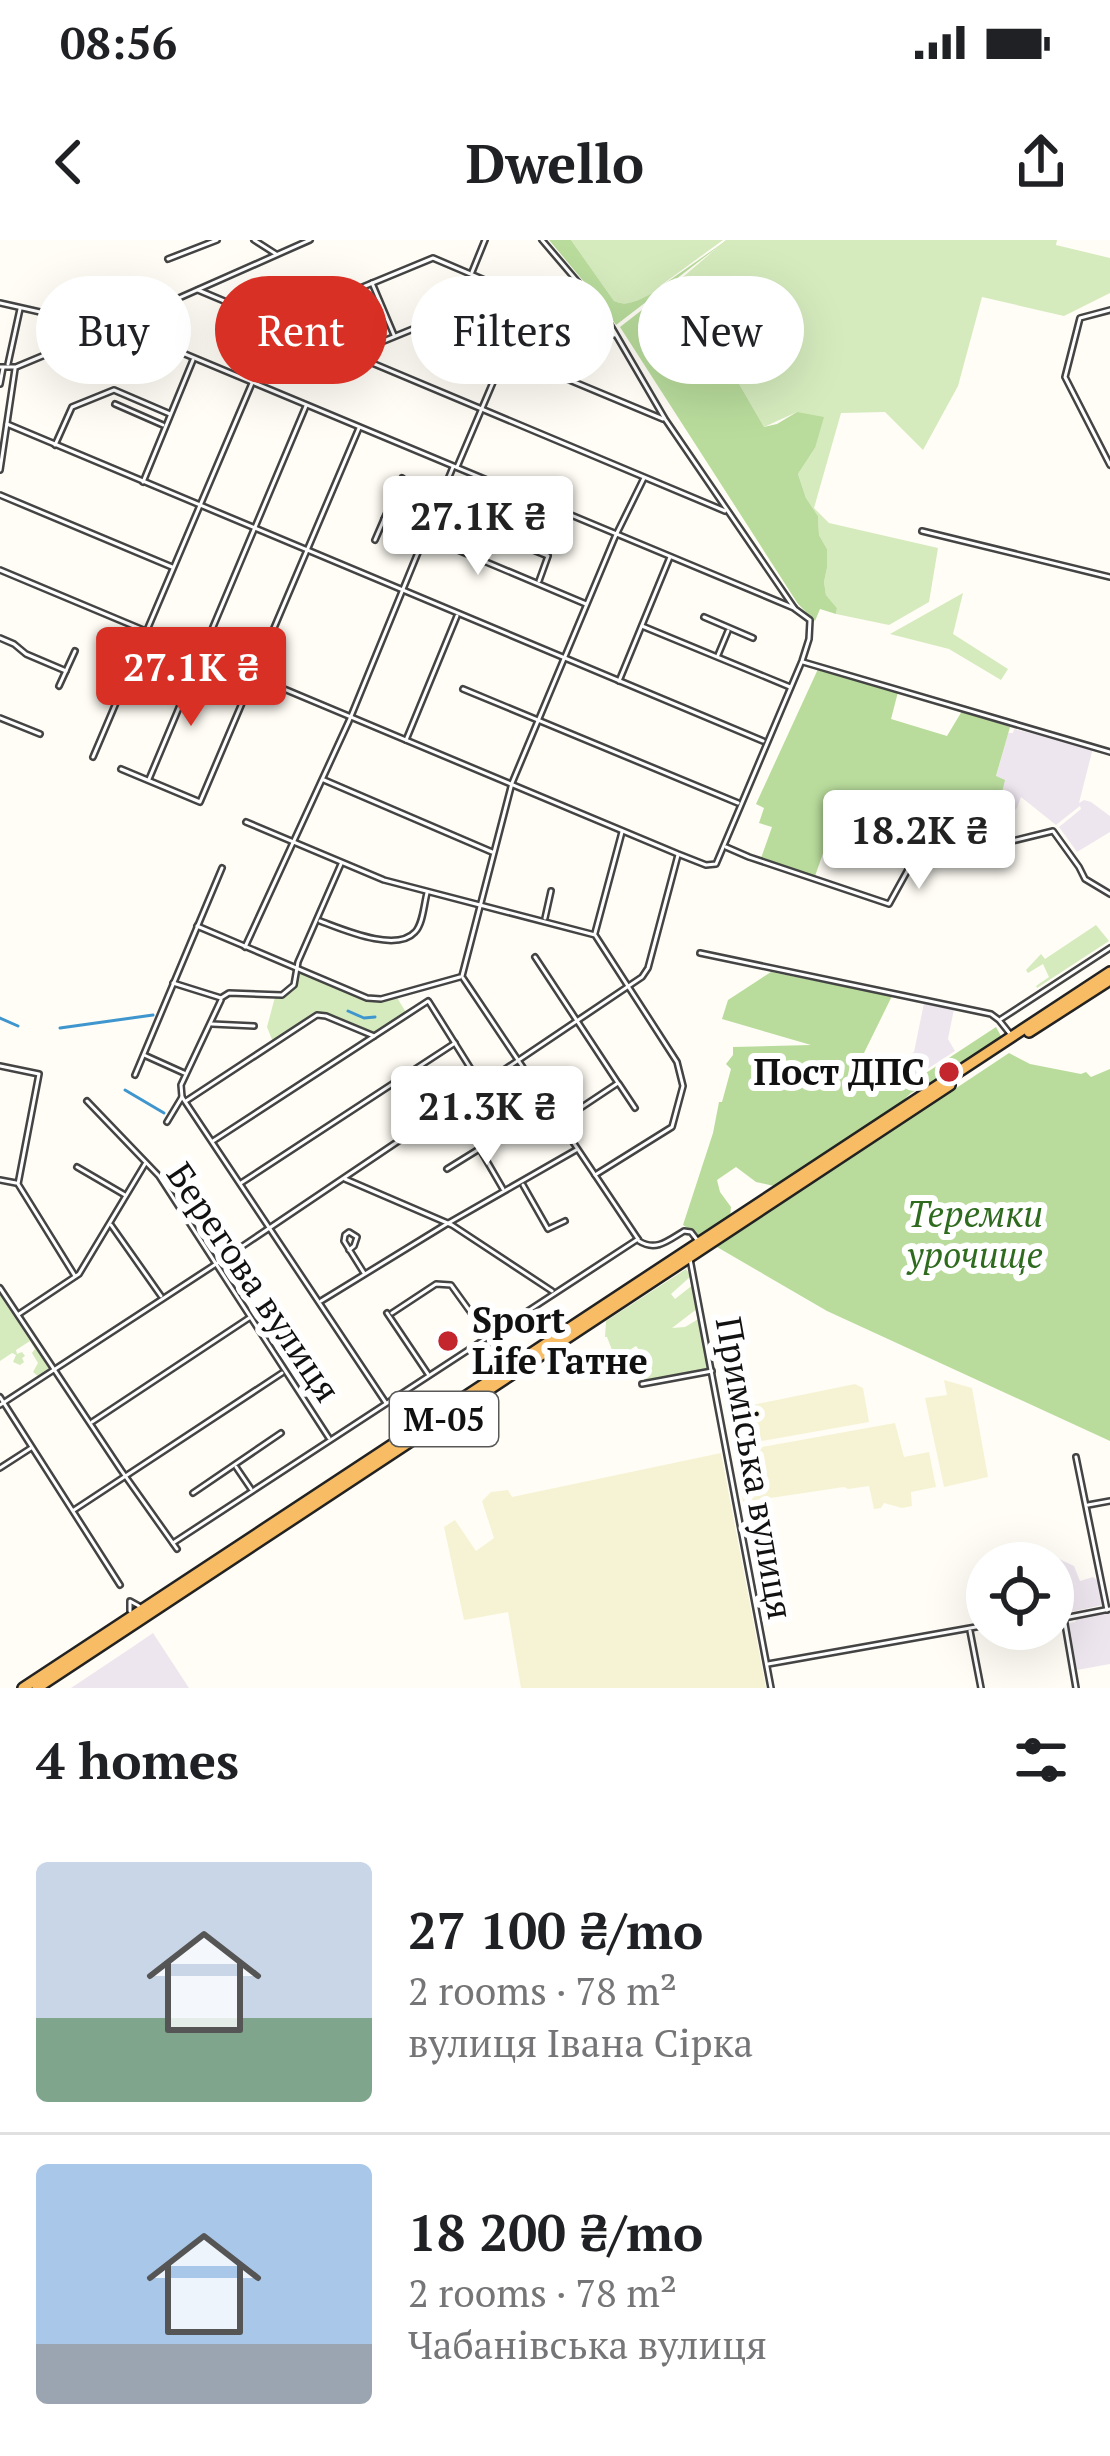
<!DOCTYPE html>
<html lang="en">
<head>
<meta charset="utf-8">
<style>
  :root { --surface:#fff; --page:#f6f6f6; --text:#202124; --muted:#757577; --line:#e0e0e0; --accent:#d93025 }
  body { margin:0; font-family:"PT Serif",serif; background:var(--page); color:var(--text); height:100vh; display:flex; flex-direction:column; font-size:45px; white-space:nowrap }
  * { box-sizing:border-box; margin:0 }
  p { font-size:39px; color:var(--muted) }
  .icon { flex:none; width:66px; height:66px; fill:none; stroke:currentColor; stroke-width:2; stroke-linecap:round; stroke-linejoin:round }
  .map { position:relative; height:1448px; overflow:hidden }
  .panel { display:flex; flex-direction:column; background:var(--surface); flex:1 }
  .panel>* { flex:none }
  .hud { position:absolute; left:36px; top:36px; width:1038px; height:108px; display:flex; gap:24px }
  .fabs { position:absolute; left:966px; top:1302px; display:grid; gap:24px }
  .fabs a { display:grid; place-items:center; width:108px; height:108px; border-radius:50%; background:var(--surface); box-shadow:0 12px 48px #0002; font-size:60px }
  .price { position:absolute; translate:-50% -102px; padding:0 27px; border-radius:12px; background:#fff; color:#222; font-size:39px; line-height:78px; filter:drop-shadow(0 3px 6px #0008) }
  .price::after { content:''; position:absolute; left:50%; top:72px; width:36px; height:27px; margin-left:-18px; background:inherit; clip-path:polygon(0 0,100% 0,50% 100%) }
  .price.on { background:var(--accent); color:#fff }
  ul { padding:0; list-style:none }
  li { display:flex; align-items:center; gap:36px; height:300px; padding:0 36px }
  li+li { border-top:3px solid var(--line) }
  li span { display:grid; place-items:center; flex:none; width:336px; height:240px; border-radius:12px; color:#555 }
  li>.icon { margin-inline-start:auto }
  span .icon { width:144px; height:144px; fill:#fffc; stroke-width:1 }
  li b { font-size:51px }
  h2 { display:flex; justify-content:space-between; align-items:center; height:144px; padding:0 36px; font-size:51px }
  .pill { padding:0 42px; border-radius:54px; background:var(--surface); box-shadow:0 12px 48px #0002; font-size:42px; line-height:108px }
  .pill.on { background:var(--accent); color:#fff }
  .status { display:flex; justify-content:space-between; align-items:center; height:84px; padding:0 60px; background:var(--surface); direction:ltr }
  .status svg { height:33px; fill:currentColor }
  header { display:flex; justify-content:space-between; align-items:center; height:156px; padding:0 36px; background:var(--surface); font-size:54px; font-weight:700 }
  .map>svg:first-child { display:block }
</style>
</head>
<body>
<div class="status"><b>08:56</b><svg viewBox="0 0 49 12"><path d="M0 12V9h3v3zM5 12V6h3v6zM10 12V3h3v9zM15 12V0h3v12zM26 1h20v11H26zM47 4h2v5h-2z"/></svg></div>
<header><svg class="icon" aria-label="back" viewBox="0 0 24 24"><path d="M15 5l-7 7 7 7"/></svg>Dwello<svg class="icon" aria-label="share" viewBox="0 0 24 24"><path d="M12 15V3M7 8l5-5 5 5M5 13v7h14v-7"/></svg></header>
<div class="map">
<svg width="1110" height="1448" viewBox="0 0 1110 1448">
  <rect width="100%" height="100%" fill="#fffdf5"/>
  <g fill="#eee6ef">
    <polygon points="1014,489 1093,508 1079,563 1084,560 1091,562 1110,576 1110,592 1077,612 1059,587 1081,569 1080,566 1056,585 1021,557 1017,568 1011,573 997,573 1000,556 996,537 1008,493 1013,493"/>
    <polygon points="924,763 954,769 948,799 955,811 900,847 886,826 914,812"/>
    <polygon points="1038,1309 1074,1326 1080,1341 1093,1337 1098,1341 1103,1365 1066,1373 1053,1371 1053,1323 1029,1323 1026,1311"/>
    <polygon points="1110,1372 1110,1424 1077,1430 1069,1383 1075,1382 1076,1379"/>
    <polygon points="153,1393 189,1448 71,1448 134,1406"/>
  </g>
  <g fill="#f6f3d4">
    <polygon points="944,1140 972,1148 988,1237 944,1247 925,1158 947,1155"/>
    <polygon points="855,1144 863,1148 869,1182 733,1206 727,1170"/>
    <polygon points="895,1183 904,1217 929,1212 936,1247 911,1252 912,1266 902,1268 884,1263 881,1268 874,1269 869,1246 848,1249 844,1247 743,1262 735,1212"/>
    <polygon points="721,1213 766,1448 521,1448 508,1372 464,1380 444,1287 455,1280 476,1311 494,1298 482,1261 491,1252 508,1250 512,1257"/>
  </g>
  <g fill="#d5ebbd">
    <path d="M571 0H723L660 46 662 49C645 55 632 69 614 61Z"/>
    <polygon points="726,0 1057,0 1056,5 1110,18 1110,53 1064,76 982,57 958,146 923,210 885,172 841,173 814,268 829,283 938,308 929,362 889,385 836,374 837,368 826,355 824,342 827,328 827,309 819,295 818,276 806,258 798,234 815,208 797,172 764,187 734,135 721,103 696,94 688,71 669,49"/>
    <polygon points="963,353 953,394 1008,429 1001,440 949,409 890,394"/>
    <polygon points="1096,685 1109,701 1037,748 1036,746 1049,737 1043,724 1028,733 1026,730 1041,714 1045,719"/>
    <path d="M301 732C333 743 361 766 396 756L407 774 376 794 321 773 273 802 267 787 275 757 290 753Z"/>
    <polygon points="686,1029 691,1036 671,1054 675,1059 694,1044 698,1068 672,1088 685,1087 700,1078 708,1130 644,1141 640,1111 636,1106 586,1138 579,1136 617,1116 615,1110 612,1110 607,1097 605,1097 606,1081"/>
    <polygon points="0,1051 50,1127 39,1137 33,1132 38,1123 32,1113 35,1109 30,1101 16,1110 17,1114 22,1112 25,1116 22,1118 24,1122 20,1125 13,1122 16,1115 12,1113 0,1121"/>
  </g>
  <g fill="#b9dc9c">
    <path d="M549 0H571L614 61C631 69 644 55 661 50L660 47 727 0 616 85 600 61Z"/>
    <polygon points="669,49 688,71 696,94 721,103 734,135 764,187 777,184 797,172 824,177 815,208 798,234 806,258 818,276 819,295 827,309 827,328 824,342 826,355 837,368 836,374 820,369 815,381 798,364 620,87"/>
    <polygon points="818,429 898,452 891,479 947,496 962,471 1010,487 996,536 1005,540 997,573 911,593 903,614 875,609 873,618 846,612 848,603 828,599 814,639 760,621 772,587 759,583 764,568 756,564"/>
    <polygon points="771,732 892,756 863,815 884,826 900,850 996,787 1002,798 961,825 956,823 944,831 943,836 911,853 896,867 774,946 756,942 736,927 717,940 720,952 731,967 730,977 699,996 683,985 713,893 719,862 722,862 731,829 726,824 733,815 733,807 811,805 722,779 728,760"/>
    <polygon points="1009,813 1030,824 1081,834 1086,832 1091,837 1110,829 1110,1201 827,1071 717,1007"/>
  </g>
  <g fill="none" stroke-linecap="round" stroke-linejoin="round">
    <g stroke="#3f96cf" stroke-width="3">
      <polyline points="348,771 364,778 375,777"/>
      <polyline points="0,778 18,786"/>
      <polyline points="60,788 153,775"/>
      <polyline points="125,850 164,873"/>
    </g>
    <defs>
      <g id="minor">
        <polyline points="254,0 276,14"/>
        <polyline points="168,19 217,0"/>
        <polyline points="472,32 485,0"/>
        <polyline points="372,43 394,95"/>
        <polyline points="198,50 725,271"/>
        <polyline points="0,63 102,86 127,81"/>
        <polyline points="1110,70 1080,78 1065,137 1110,225"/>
        <polyline points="126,87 127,81 310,0"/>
        <polyline points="352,114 430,82 663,179"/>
        <polyline points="8,124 20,69"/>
        <polyline points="0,127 16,127 107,89 125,89 794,368"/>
        <polyline points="0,144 3,128"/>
        <polyline points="115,164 163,185"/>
        <polyline points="7,184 763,501"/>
        <polyline points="55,205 72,167 114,150 170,174"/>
        <polyline points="457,227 528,60"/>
        <polyline points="0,230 15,129"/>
        <polyline points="143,242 193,120"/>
        <polyline points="0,255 172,327"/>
        <polyline points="384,279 586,364"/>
        <polyline points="922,291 1110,337"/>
        <polyline points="375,300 402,238"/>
        <polyline points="516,303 548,316 539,341"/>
        <polyline points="474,315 485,289"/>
        <polyline points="0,330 678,614 706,625 716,624 802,421 809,399 810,380 795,369 665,179 601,69 542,0"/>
        <polyline points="704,377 753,398"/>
        <polyline points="642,386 790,447"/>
        <polyline points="0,398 14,404 26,414 66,431"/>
        <polyline points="718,415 728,391"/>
        <polyline points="803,422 1110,512"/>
        <polyline points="619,441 670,317"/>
        <polyline points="59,446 75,411"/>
        <polyline points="463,449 738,563"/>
        <polyline points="0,478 40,494"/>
        <polyline points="406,500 457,376"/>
        <polyline points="93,517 278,82 433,18 614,95"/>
        <polyline points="121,529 200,562 359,188"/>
        <polyline points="149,539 306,166"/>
        <polyline points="324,540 492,612"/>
        <polyline points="246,582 384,640 595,695 677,822 683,846 672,887 595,935"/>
        <polyline points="726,607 749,617 889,664 910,626 1053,591 1079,627 1085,639 1110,654"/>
        <polyline points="545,678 551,651"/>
        <path d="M320 681C342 689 396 713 415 692 423 684 424 664 427 653"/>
        <polyline points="197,686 367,758 381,759 460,737"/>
        <polyline points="595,693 622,592"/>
        <polyline points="245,707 349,481 453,227"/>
        <polyline points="700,713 991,774 999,780 1011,795"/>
        <polyline points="535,717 618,843 561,881"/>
        <polyline points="462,736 512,543 615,297 644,238"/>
        <polyline points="463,738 638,999"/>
        <polyline points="173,743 221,758 229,753 282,755 294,745 298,722 341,624"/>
        <polyline points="429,762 481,845"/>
        <polyline points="1001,779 1110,708"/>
        <polyline points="212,784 254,786"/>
        <polyline points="144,815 184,833"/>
        <polyline points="0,826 39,834 18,944 75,1036"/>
        <polyline points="135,835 222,628"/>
        <polyline points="619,844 635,868"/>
        <polyline points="182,857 386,1163"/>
        <polyline points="87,861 159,936 329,1198"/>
        <polyline points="186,861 317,775 326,776 374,796"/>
        <polyline points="167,882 182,857 181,845 221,760"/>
        <polyline points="213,901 428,761"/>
        <polyline points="481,911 503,949"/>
        <polyline points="77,927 125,955"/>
        <polyline points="447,929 505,893"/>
        <polyline points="345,939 452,985 552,1051"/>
        <polyline points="0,940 16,943"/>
        <polyline points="241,943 455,803"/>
        <polyline points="523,945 548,989 565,981"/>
        <polyline points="111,985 161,1056"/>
        <path d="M639 1001C656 1012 669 1000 684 991L691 992 698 1001"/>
        <polyline points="349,1010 354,1006 357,997 349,992 345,995 344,1001 364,1033"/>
        <polyline points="690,1019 771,1448"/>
        <polyline points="0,1048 121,1230 177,1309"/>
        <polyline points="321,1061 445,985 576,910"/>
        <polyline points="387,1073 428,1134"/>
        <polyline points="392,1073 436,1044 451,1045 508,1124"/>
        <polyline points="19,1074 79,1034 145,924"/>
        <polyline points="642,1144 712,1131"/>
        <polyline points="0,1157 120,1345"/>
        <polyline points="0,1165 216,1024 642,737 648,728 678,615"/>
        <polyline points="92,1182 249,1078"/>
        <polyline points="1076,1217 1107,1370"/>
        <polyline points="236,1227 251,1249"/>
        <polyline points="0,1228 31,1208"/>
        <polyline points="193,1253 281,1193"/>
        <polyline points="1088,1265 1110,1261"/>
        <polyline points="74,1270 282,1133"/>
        <polyline points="173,1303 638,999"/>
        <polyline points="130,1371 130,1361 139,1366"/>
        <polyline points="1053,1375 1064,1378 1110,1369"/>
        <polyline points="1064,1378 1076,1448"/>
        <polyline points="970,1391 981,1448"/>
        <polyline points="768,1424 987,1385"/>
      </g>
      <g id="trunk">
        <polyline points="1029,792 1110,740"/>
        <polyline points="23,1448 1110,732"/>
        <polyline points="37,1448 950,845"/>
      </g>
    </defs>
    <use href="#minor" stroke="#444" stroke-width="8"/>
    <use href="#trunk" stroke="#222" stroke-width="14"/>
    <use href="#minor" stroke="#fff" stroke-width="3"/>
    <use href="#trunk" stroke="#f7bc64" stroke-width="9"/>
  </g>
  <g fill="#c4262e" stroke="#fff" stroke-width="4.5">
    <circle cx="949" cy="832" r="12"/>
    <circle cx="448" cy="1101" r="12"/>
  </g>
  <g text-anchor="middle" stroke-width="12" stroke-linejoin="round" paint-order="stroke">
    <rect fill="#fff" stroke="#585858" stroke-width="3" x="390" y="1152" width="108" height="54" rx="9"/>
    <g font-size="33" font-weight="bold" fill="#111">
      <text x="444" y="1191">М-05</text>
    </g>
    <g font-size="36" font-weight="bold" fill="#111" stroke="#fff" text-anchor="end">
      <text x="925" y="845">Пост ДПС</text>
      <text x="472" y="1093" text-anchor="start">Sport<tspan x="472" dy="41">Life Гатне</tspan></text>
    </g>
    <g font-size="36" font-style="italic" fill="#2f6b1f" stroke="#fff">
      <text x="975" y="987">Теремки<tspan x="975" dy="41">урочище</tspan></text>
    </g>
    <g font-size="36" fill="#111" stroke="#fff">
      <text transform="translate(254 1042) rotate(56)" y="13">Берегова вулиця</text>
      <text transform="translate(755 1228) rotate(80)" y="13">Приміська вулиця</text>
    </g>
  </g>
</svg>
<div class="fabs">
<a><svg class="icon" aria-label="locate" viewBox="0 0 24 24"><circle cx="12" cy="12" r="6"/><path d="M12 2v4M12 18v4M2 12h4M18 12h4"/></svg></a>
</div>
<b class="price" style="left:478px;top:338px">27.1K ₴</b>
<b class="price on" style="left:191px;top:489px">27.1K ₴</b>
<b class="price" style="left:919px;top:652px">18.2K ₴</b>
<b class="price" style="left:487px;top:928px">21.3K ₴</b>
<div class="hud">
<a class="pill">Buy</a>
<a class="pill on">Rent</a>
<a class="pill">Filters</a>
<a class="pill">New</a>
</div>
</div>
<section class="panel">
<h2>4 homes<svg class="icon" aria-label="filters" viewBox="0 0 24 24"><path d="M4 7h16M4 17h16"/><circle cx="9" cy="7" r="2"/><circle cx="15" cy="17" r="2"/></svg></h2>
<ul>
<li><span style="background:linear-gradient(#c9d6e8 65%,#7fa58c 0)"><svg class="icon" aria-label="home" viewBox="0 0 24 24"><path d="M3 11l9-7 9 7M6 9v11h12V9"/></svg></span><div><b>27 100 ₴/mo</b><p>2 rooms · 78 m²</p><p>вулиця Івана Сірка</p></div></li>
<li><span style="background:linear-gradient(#a9c7e8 75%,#9aa5b1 0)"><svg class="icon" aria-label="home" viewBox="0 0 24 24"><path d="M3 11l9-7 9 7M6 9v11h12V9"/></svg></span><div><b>18 200 ₴/mo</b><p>2 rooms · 78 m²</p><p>Чабанівська вулиця</p></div></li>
</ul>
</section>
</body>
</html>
